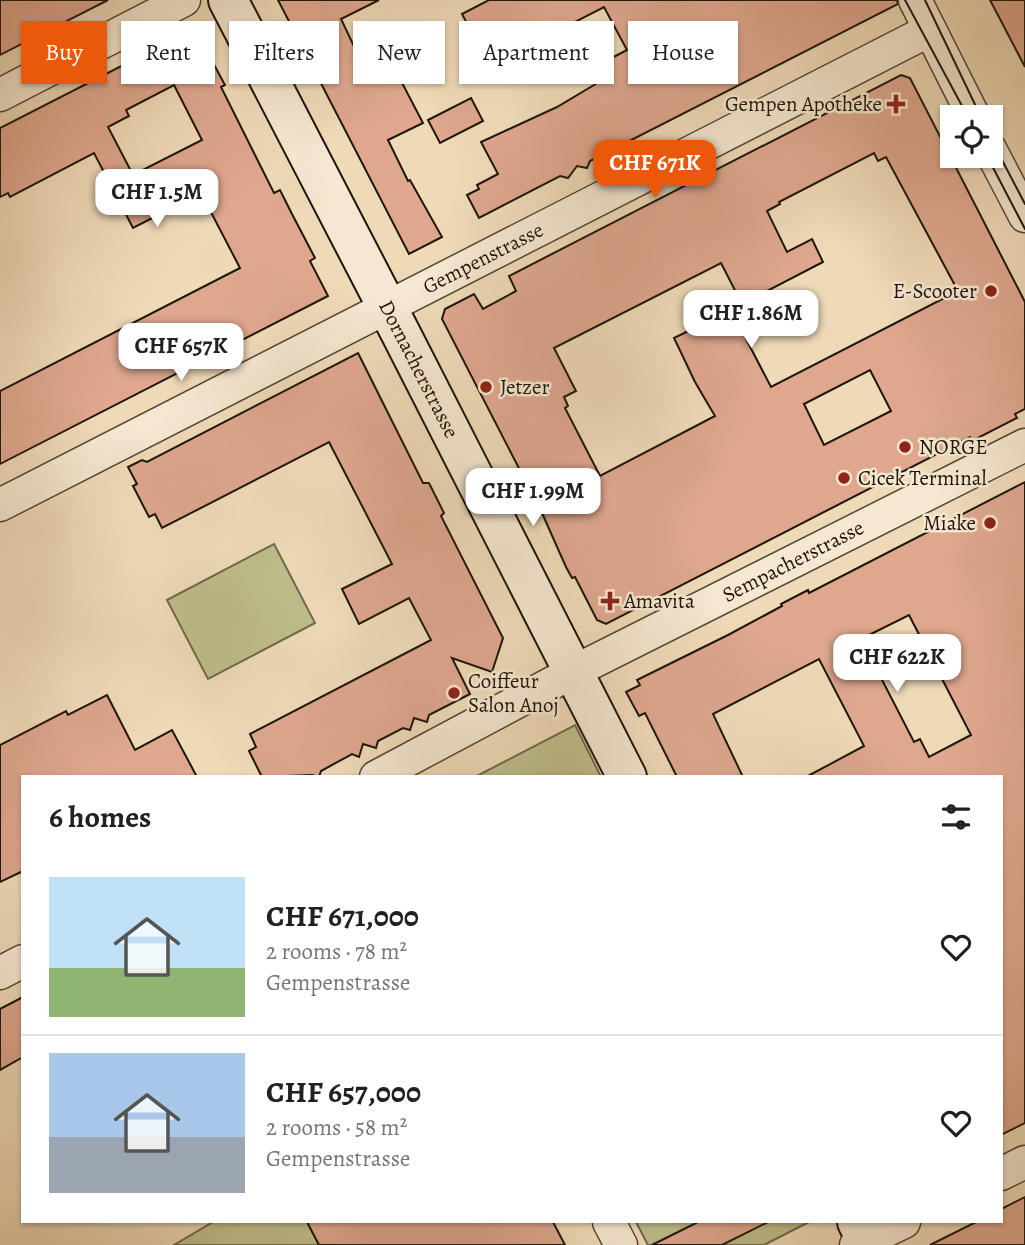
<!DOCTYPE html>
<html lang="en">
<head>
<meta charset="utf-8">
<style>
  :root { --surface:#fff; --page:#f6f6f6; --text:#202124; --muted:#757577; --line:#e0e0e0; --accent:#ea580c }
  body { margin:0; font-family:Alegreya,serif; background:var(--page); color:var(--text); height:100vh; display:flex; flex-direction:column; font-size:26px; white-space:nowrap }
  * { box-sizing:border-box; margin:0 }
  p { font-size:23px; color:var(--muted) }
  .icon { flex:none; width:38px; height:38px; fill:none; stroke:currentColor; stroke-width:2; stroke-linecap:round; stroke-linejoin:round }
  .map { position:relative; flex:1; overflow:hidden }
  .sheet { position:absolute; left:21px; top:775px; width:982px; height:448px; display:flex; flex-direction:column; background:var(--surface); border-radius:0px; box-shadow:0 2px 5px #0004 }
  .sheet>* { flex:none }
  .banner { position:absolute; left:21px; top:21px; width:984px; height:63px; display:flex; gap:14px }
  .controls { position:absolute; left:940px; top:105px; display:grid; gap:14px }
  .controls a { display:grid; place-items:center; width:63px; height:63px; border-radius:0px; background:var(--surface); box-shadow:0 2px 5px #0004; font-size:35px }
  .price { position:absolute; translate:-50% -60px; padding:0 16px; border-radius:14px; background:#fff; color:#222; font-size:23px; line-height:46px; filter:drop-shadow(0 2px 4px #0008) }
  .price::after { content:''; position:absolute; left:50%; top:42px; width:21px; height:16px; margin-left:-10px; background:inherit; clip-path:polygon(0 0,100% 0,50% 100%) }
  .price.active { background:var(--accent); color:#fff }
  ul { padding:0; list-style:none }
  li { display:flex; align-items:center; gap:21px; height:175px; padding:0 28px }
  li+li { border-top:2px solid var(--line) }
  li span { display:grid; place-items:center; flex:none; width:196px; height:140px; border-radius:0px; color:#555 }
  li>.icon { margin-inline-start:auto }
  span .icon { width:84px; height:84px; fill:#fffc; stroke-width:1 }
  li b { font-size:30px }
  h2 { display:flex; justify-content:space-between; align-items:center; height:84px; padding:0 28px; font-size:30px }
  .tag { padding:0 24px; border-radius:0px; background:var(--surface); box-shadow:0 2px 5px #0004; font-size:24px; line-height:63px }
  .tag.active { background:var(--accent); color:#fff }
  .map>svg:first-child { display:block }
</style>
</head>
<body>
<div class="map">
<svg width="1025" height="1245" viewBox="0 0 1025 1245">
  <rect width="100%" height="100%" fill="#efdab8"/>
  <filter id="stains"><feTurbulence type="fractalNoise" baseFrequency=".00286" numOctaves="4"/><feColorMatrix values="0 0 0 0 .2 0 0 0 0 .09 0 0 0 0 .02 0 0 0 .5 -.17"/></filter>
  <radialGradient id="worn" r=".72"><stop offset=".6" stop-color="#630" stop-opacity="0"/><stop offset="1" stop-color="#630" stop-opacity=".3"/></radialGradient>
  <g fill="#bebe8b" stroke="#6e6a4a" stroke-width="2">
    <polygon points="274,544 315,623 208,679 167,600"/>
    <polygon points="575,725 601,777 475,777"/>
    <polygon points="213,1222 307,1222 319,1245 174,1245"/>
    <polygon points="636,1222 809,1222 764,1245 648,1245"/>
  </g>
  <g fill="#dea78e" stroke="#1d1509" stroke-width="2" fill-rule="evenodd">
    <polygon points="0,0 108,0 0,55"/>
    <polygon points="278,0 379,0 341,19 360,59 366,56 369,60 386,52 423,123 388,140 408,181 410,180 442,237 409,254"/>
    <polygon points="489,0 897,0 898,4 590,161 587,168 577,166 568,178 560,176 479,218 467,195 479,189 477,185 498,174 481,142 557,107 609,76 602,63 627,50 604,7 542,39 539,33 486,60 462,14"/>
    <polygon points="990,0 1025,0 1025,67 1000,19"/>
    <path d="M191 30 206 59 210 57 225 85 221 87 274 193 280 190 292 214 315 258 310 261 328 296 0 464V391L240 268 201 193 133 228 94 153 10 197 8 193 0 197V128L141 56 139 52 167 37 169 42ZM174 85 202 140 133 175 108 127 129 116 126 110Z"/>
    <path d="M901 75 910 78 1025 302V409L1015 414 1017 418 972 441 970 437 606 624 597 620 575 577 572 578 566 567 542 513 442 319 445 309 474 294 483 309 516 291 509 276ZM874 153 878 161 886 157 958 291 771 387 731 310 674 338 695 382 715 416 600 476 565 408 568 406 564 397 576 391 554 348 721 263 742 304 823 262 812 239 787 252 767 211 780 204 779 202ZM870 370 891 411 824 445 804 404Z"/>
    <polygon points="471,98 483,121 440,143 428,120"/>
    <polygon points="358,353 423,483 429,483 444,513 441,516 503,638 492,672 452,658 470,694 429,715 427,722 414,718 410,730 403,728 378,741 376,748 363,744 359,757 352,754 321,771 319,777 312,775 262,777 249,751 256,747 250,734 431,640 409,598 359,624 342,589 392,564 329,442 162,528 155,514 149,517 133,486 137,484 128,467 142,460 147,462"/>
    <path d="M1025 482V1123L1001 1135V777H806L864 746 819 659 713 714 743 777H677L645 713 639 716 626 692 640 685 637 680 728 635 782 606 781 604 808 590 809 593ZM909 615 971 735 929 757 920 739 914 742 861 639Z"/>
    <polygon points="107,695 135,750 172,730 197,777 23,777 23,871 0,882 0,745 66,711 68,715"/>
    <polygon points="23,997 23,1057 0,1070 0,1009"/>
    <polygon points="1025,1197 1025,1245 930,1245 976,1222 1001,1222 1001,1209"/>
    <polygon points="307,1222 553,1222 565,1245 319,1245"/>
    <polygon points="698,1222 768,1222 722,1245 652,1245"/>
  </g>
  <g fill="none" stroke-linecap="round" stroke-linejoin="round">
    <defs>
      <g id="minor">
        <polyline points="915,0 974,117"/>
        <polyline points="0,95 184,0"/>
        <polyline points="990,149 1025,216"/>
        <polyline points="0,505 930,30"/>
        <polyline points="376,777 573,672 1025,445"/>
        <polyline points="0,973 23,961"/>
        <polyline points="1001,1174 1025,1162"/>
        <polyline points="609,1222 621,1245"/>
        <polyline points="856,1245 904,1222"/>
      </g>
      <g id="secondary">
        <polyline points="228,0 400,332 627,777"/>
        <polyline points="857,1222 869,1245"/>
      </g>
    </defs>
    <use href="#minor" stroke="#524635" stroke-width="35"/>
    <use href="#secondary" stroke="#1d1509" stroke-width="42"/>
    <use href="#minor" stroke="#f5e7d1" stroke-width="32"/>
    <use href="#secondary" stroke="#f5e7d1" stroke-width="38"/>
    <g stroke="#1d1509" stroke-width="2">
      <polyline points="905,0 968,117"/>
      <polyline points="925,0 981,117"/>
      <polyline points="990,137 1025,204"/>
      <polyline points="987,156 1025,229"/>
    </g>
  </g>
  <g fill="#8f2418" stroke="#f5e7d1" stroke-width="2.5">
    <path d="M892.5 93.5h7v7h7v7h-7v7h-7v-7h-7v-7h7z"/>
    <circle cx="991" cy="291" r="7"/>
    <circle cx="486" cy="387" r="7"/>
    <circle cx="905" cy="447" r="7"/>
    <circle cx="844" cy="478" r="7"/>
    <circle cx="990" cy="523" r="7"/>
    <path d="M606.5 590.5h7v7h7v7h-7v7h-7v-7h-7v-7h7z"/>
    <circle cx="454" cy="693" r="7"/>
  </g>
  <g text-anchor="middle" stroke-width="5" stroke-linejoin="round" paint-order="stroke">
    <g font-size="21" fill="#1d1509" stroke="#f5e7d1" text-anchor="start">
      <text x="882" y="111" text-anchor="end">Gempen Apotheke</text>
      <text x="977" y="298" text-anchor="end">E-Scooter</text>
      <text x="500" y="394">Jetzer</text>
      <text x="919" y="454">NORGE</text>
      <text x="858" y="485">Cicek Terminal</text>
      <text x="976" y="530" text-anchor="end">Miake</text>
      <text x="624" y="608">Amavita</text>
      <text x="468" y="688">Coiffeur<tspan x="468" dy="24">Salon Anoj</tspan></text>
    </g>
    <g font-size="21" fill="#1d1509" stroke="#f5e7d1">
      <text transform="translate(483 258) rotate(-27)" y="7">Gempenstrasse</text>
      <text transform="translate(419 369) rotate(63)" y="7">Dornacherstrasse</text>
      <text transform="translate(793 561) rotate(-27)" y="7">Sempacherstrasse</text>
    </g>
  </g>
  <rect width="100%" height="100%" filter="url(#stains)"/>
  <rect width="100%" height="100%" fill="url(#worn)"/>
</svg>
<div class="controls">
<a><svg class="icon" aria-label="locate" viewBox="0 0 24 24"><circle cx="12" cy="12" r="6"/><path d="M12 2v4M12 18v4M2 12h4M18 12h4"/></svg></a>
</div>
<b class="price active" style="left:655px;top:200px">CHF 671K</b>
<b class="price" style="left:157px;top:229px">CHF 1.5M</b>
<b class="price" style="left:751px;top:350px">CHF 1.86M</b>
<b class="price" style="left:181px;top:383px">CHF 657K</b>
<b class="price" style="left:533px;top:528px">CHF 1.99M</b>
<b class="price" style="left:897px;top:694px">CHF 622K</b>
<div class="banner">
<a class="tag active">Buy</a>
<a class="tag">Rent</a>
<a class="tag">Filters</a>
<a class="tag">New</a>
<a class="tag">Apartment</a>
<a class="tag">House</a>
</div>
<section class="sheet">
<h2>6 homes<svg class="icon" aria-label="filters" viewBox="0 0 24 24"><path d="M4 7h16M4 17h16"/><circle cx="9" cy="7" r="2"/><circle cx="15" cy="17" r="2"/></svg></h2>
<ul>
<li><span style="background:linear-gradient(#bfe0f5 65%,#8fb573 0)"><svg class="icon" aria-label="home" viewBox="0 0 24 24"><path d="M3 11l9-7 9 7M6 9v11h12V9"/></svg></span><div><b>CHF 671,000</b><p>2 rooms · 78 m²</p><p>Gempenstrasse</p></div><svg class="icon" aria-label="heart" viewBox="0 0 24 24"><path d="M12 20l-8-8c-3-5 5-10 8-4 3-6 11-1 8 4z"/></svg></li>
<li><span style="background:linear-gradient(#a9c7e8 60%,#9aa5b1 0)"><svg class="icon" aria-label="home" viewBox="0 0 24 24"><path d="M3 11l9-7 9 7M6 9v11h12V9"/></svg></span><div><b>CHF 657,000</b><p>2 rooms · 58 m²</p><p>Gempenstrasse</p></div><svg class="icon" aria-label="heart" viewBox="0 0 24 24"><path d="M12 20l-8-8c-3-5 5-10 8-4 3-6 11-1 8 4z"/></svg></li>
</ul>
</section>
</div>
</body>
</html>
